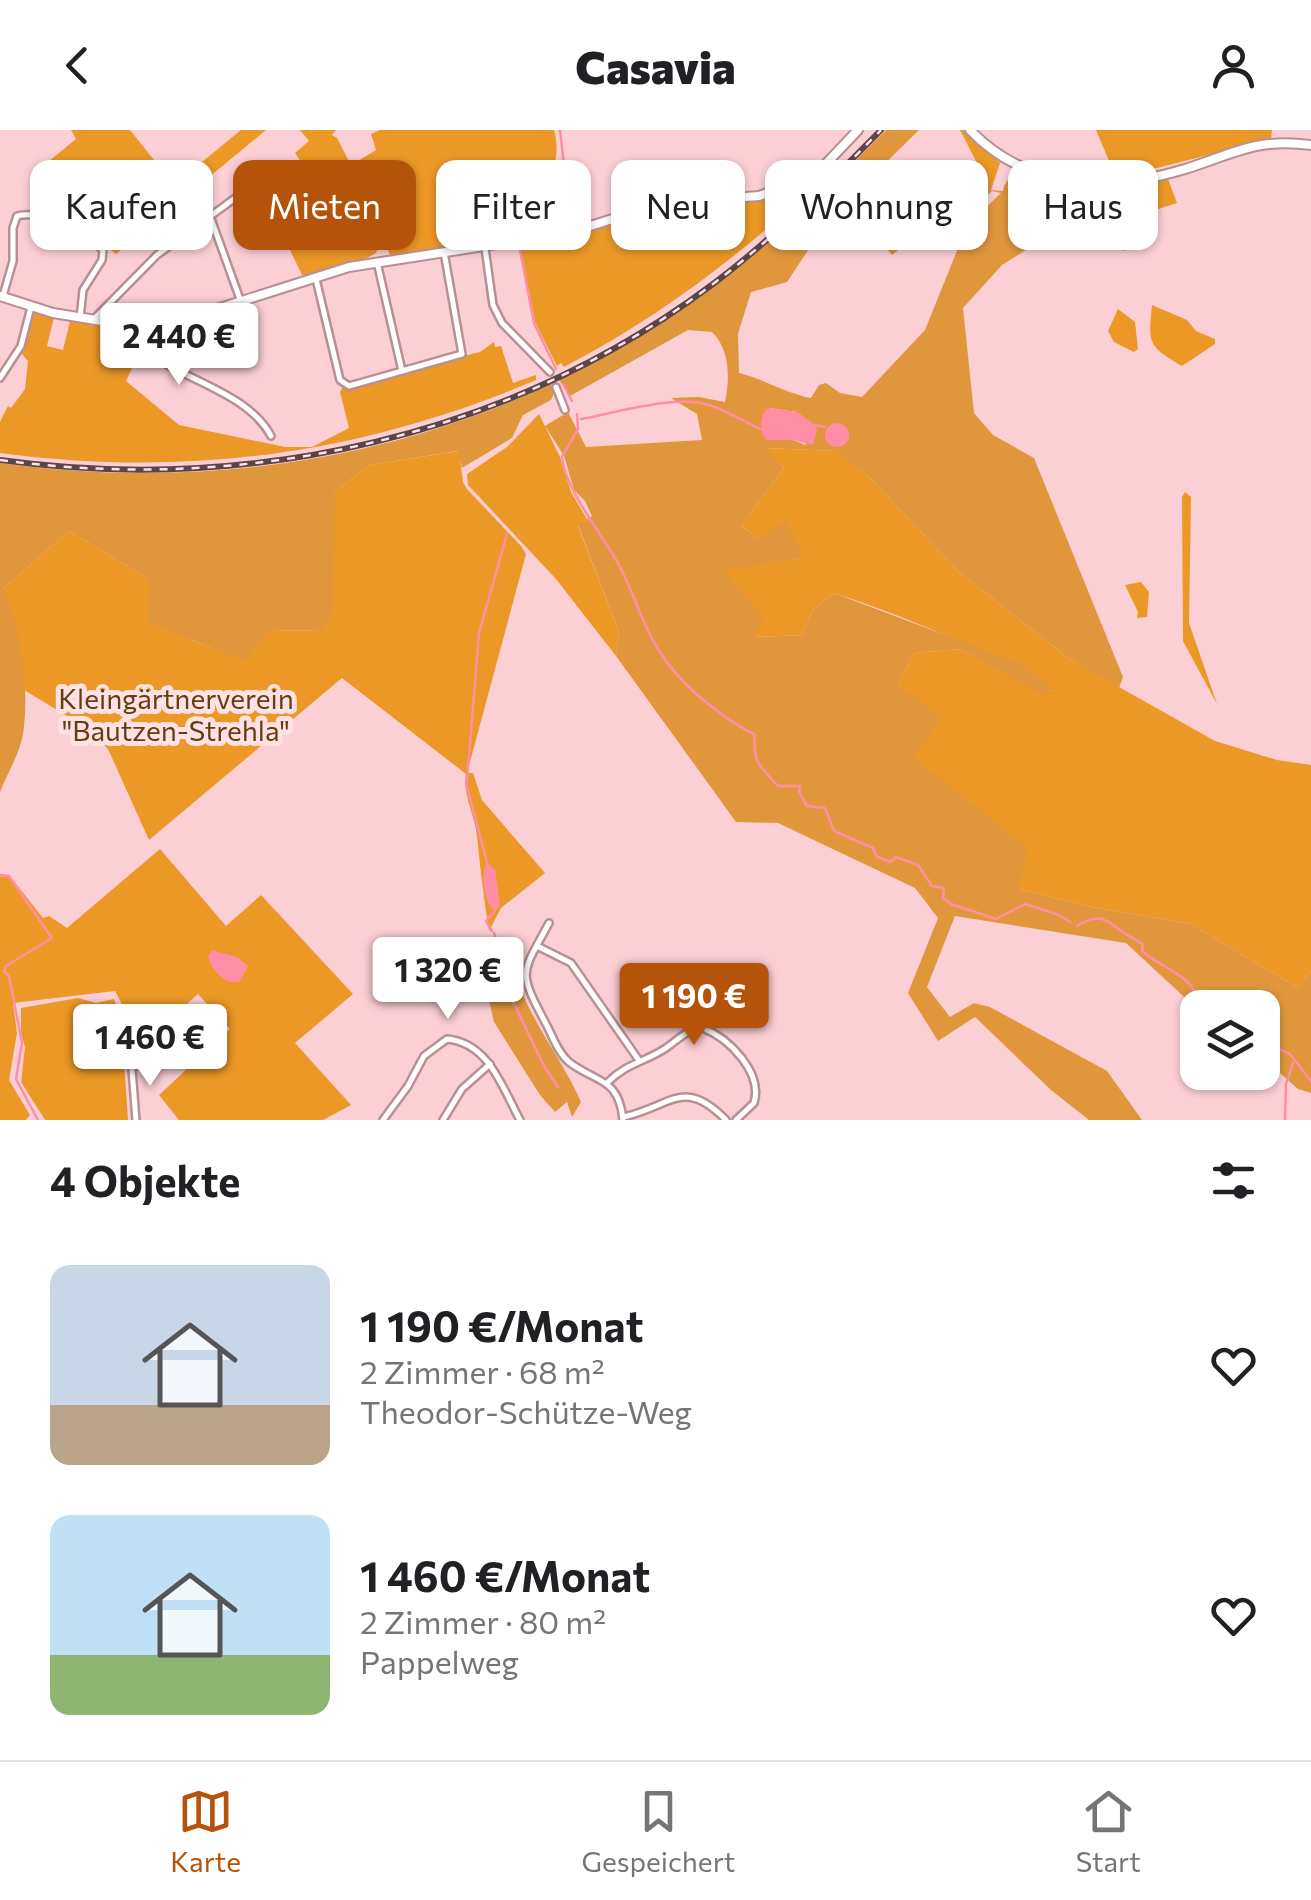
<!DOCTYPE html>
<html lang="de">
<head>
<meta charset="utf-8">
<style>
  :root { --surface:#fff; --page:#f2f2f2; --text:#202124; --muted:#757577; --line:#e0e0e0; --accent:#b45309 }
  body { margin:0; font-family:Commissioner,sans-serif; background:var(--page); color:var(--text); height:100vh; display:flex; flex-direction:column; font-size:38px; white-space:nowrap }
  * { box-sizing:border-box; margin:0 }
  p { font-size:32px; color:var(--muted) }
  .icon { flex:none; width:55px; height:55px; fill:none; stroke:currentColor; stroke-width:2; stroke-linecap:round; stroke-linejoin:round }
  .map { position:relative; height:990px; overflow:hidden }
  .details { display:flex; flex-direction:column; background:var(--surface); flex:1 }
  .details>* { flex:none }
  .guide { position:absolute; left:30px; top:30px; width:1252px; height:90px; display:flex; gap:20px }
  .buttons { position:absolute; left:1180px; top:860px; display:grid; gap:20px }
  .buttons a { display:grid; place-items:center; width:100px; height:100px; border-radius:20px; background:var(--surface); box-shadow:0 2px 8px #0004; font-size:50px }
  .price { position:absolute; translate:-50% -85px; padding:0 22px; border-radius:10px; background:#fff; color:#222; font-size:32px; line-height:65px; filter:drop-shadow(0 2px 5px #0008) }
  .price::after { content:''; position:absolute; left:50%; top:60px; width:30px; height:22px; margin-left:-15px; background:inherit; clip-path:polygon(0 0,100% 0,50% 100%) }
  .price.current { background:var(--accent); color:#fff }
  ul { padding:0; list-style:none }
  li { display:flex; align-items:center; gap:30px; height:250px; padding:0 50px }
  li span { display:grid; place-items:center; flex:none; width:280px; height:200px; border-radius:20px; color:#555 }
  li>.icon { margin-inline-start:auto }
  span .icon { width:120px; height:120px; fill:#fffc; stroke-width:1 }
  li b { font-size:42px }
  h2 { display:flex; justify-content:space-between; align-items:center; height:120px; padding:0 50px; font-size:42px }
  .chip { padding:0 35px; border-radius:20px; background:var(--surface); box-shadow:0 2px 8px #0004; font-size:35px; line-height:90px }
  .chip.current { background:var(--accent); color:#fff }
  header { display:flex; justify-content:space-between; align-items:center; height:130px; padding:0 50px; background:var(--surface); font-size:45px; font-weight:800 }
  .dock { display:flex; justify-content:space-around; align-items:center; height:140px; border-top:2px solid var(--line); background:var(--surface); font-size:28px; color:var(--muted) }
  .dock a { display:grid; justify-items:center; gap:5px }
  .dock .current { color:var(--accent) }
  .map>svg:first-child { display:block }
</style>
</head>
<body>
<header><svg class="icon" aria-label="back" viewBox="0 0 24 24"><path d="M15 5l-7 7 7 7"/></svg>Casavia<svg class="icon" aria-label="person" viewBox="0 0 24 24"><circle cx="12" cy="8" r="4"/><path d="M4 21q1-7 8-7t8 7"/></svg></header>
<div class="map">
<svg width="1311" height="990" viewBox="0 0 1311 990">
  <rect width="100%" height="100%" fill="#fccfd5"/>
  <g fill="#eb9826">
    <polygon points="71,0 130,0 174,55 241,0 266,0 116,124 35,61 32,45 76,9"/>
    <polygon points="300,0 336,0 332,5 337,8 355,43 380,112 376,123 367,128 303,147 263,64 304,36 295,23 309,11"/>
    <path d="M380 0H554C565 38 539 69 513 94L503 90 486 99 481 112 390 125 353 34 376 20 371 4Z"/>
    <polygon points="960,0 965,0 1000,33 991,60"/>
    <polygon points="1096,0 1272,0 1271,9 1149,40 1115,45"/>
    <polygon points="1022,42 1068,59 1004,56 1011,45"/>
    <polygon points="1168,49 1177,73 1143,84 1133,59"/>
    <path d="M805 52 807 63C732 132 654 190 564 237L561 233 557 236 535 192 520 117C573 106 619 85 669 74 686 70 705 74 723 73 752 71 778 64 805 52Z"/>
    <path d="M1091 69 1126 121C1104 116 1088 97 1081 75Z"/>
    <path d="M1152 175 1187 190 1196 201 1215 209V214L1182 236C1148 216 1148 214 1152 175Z"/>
    <polygon points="1118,179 1135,192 1138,219 1134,222 1114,212 1108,201"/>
    <path d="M34 183 54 187 47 216 63 220 70 191 104 197 103 204 132 210 141 219 126 251 179 295 285 317H312L349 298 340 262 343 257 480 222 494 212 495 217 501 216 513 253 536 245V250C361 324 189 348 0 323V292L8 276 11 278 25 259 28 231 22 224Z"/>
    <polygon points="539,284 560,327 571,362 587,389 578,396 619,502 616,526 556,449 468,355 467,344 507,317"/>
    <path d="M765 318 836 321 870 348 960 443 1071 530 1215 611 1277 630 1311 635V842L1298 858 1191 794 1086 776 1019 759 940 650 914 628 898 555 914 523 960 519 1043 564 1052 560C979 517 914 490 834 463L813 480 802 505 753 507 723 440 803 428 759 409 741 396 784 338Z"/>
    <path d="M459 321 463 352 467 359 521 416 526 424 467 643H473L482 670 545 743 501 778 489 801C484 769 480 738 477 706 475 685 462 664 466 644L342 548 149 710 108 619 82 595 24 560 4 458 69 401 150 450 191 510 246 530 270 500 321 501 335 361 370 335Z"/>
    <polygon points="1185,362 1191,367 1189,493 1217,574 1183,511 1182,367"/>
    <polygon points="1141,452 1149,462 1147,487 1137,488 1138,482 1125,455"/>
    <polygon points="160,719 226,796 261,765 353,864 295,913 351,975 323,990 179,990 159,965 230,899 198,864 135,920 125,880 115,861 13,873 17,903 9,950 30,985 26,990 0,990 0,744 9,745 43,788 49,786 67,798"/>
    <polygon points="461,827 470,828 479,839 476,845 472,845 468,859 443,852 447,838 455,840"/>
    <polygon points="78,868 96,873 114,869 121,888 128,990 45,990 21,952 25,917 21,903 21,878"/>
  </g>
  <g fill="#e0973c" fill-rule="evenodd">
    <path d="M886 0H919L868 50 990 52 991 60 1003 61 1004 56H1009L1078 59 1086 72 1045 108 1002 135 963 178 974 283 993 305 1034 328 1123 547 1119 558 1071 530 960 443 870 348 835 321 766 318 784 338 741 396 759 409 787 390 803 428 724 441 764 487 754 507 802 505 813 480 834 463 1022 534 1053 559 1043 565 960 519 914 523 898 555 942 588 914 628 1028 718 1019 759 1086 776 1191 794 1298 858 1311 842V963L1298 959 1263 928 1262 878 1197 879 1126 813 955 786 927 857 950 887 974 873 990 877 1107 941 1142 990H1089L1051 960 975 887 938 911 908 863 938 788 915 758 778 693 736 692 616 526 619 502 578 395 592 386 585 371 574 360 564 326 545 296 568 282 586 317 702 310 697 284 671 268 699 267 725 272C730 248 730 220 712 202L688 200 570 266 559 250C613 223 667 193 716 155 778 109 832 54 886 0ZM992 61 1001 63 967 96 925 200 862 267 840 263 826 253 819 255 811 268C785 263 764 249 739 243L738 204 751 162 787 152 826 93C842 90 852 99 865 107L874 103 892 125 911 110 923 111 930 108 937 98 978 74ZM769 278 797 282 806 315 793 310H766Z"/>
    <path d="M551 254 555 261 551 270 523 285 512 308 462 338 458 321 370 335 335 361 333 483 322 501 270 500 246 531 148 493 150 450 69 401 4 458C21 502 30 556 23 604 20 623 7 644 0 662V333C188 359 379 335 551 254Z"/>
    <path d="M498 840 517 847C525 882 565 934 581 972L572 987 567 972 555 982 540 965 494 892 489 870 490 849Z"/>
  </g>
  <g fill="#fe8ea5">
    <path d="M769 278 797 282 815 295 817 300 813 315 793 310H766C759 301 759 283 769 278Z"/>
    <circle cx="837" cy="305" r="12"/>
    <path d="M487 732 495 740 500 776 495 781C484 774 480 744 487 732Z"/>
    <path d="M212 820 237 827 248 836 240 851C225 857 212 840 208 826Z"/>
  </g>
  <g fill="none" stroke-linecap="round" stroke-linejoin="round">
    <g stroke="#fe8ea5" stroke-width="2.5">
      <polyline points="556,239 534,193 517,104 564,35 560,0"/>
      <polyline points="563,254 572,271"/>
      <path d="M577 284 578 299 562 327C565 358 598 399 615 428 632 456 640 490 658 519 680 555 718 585 755 605 752 633 762 638 778 656H800L799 662 807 676 825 678 834 701 873 718 876 726 890 732 896 727 918 735 932 756 944 758 943 768 951 774 996 789 1025 774 1059 785 1070 792"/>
      <path d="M581 289C616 283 678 263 712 276 729 282 745 292 762 300"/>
      <polyline points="815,295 825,297"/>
      <polyline points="467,651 479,503 507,404"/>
      <polyline points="466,653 487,732"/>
      <polyline points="0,746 9,746 52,808 6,836 4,841 9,846 22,913 16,949 38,990"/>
      <path d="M1077 796C1102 780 1107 792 1129 806 1134 809 1139 811 1143 815L1142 821C1161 838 1193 845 1199 872L1207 878"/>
      <polyline points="492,801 486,791 495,781"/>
      <polyline points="494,803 511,852 508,861 544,936 558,957"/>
      <polyline points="1262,890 1268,894 1265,907 1274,917 1290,924 1311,951"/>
      <polyline points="1285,990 1286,954 1293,933"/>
    </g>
    <defs>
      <g id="street">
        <polyline points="210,86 241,172"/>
        <polyline points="485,118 493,175 502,193 550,242"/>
        <polyline points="377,132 402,241"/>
        <polyline points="316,149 340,250 349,256 462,224 444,122"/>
        <path d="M3 166 13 131V98L17 86C43 79 85 102 103 120L102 130 83 160 80 188"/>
        <polyline points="93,190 157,125 253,55"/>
        <path d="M125 193C147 247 242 251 271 306"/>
        <polyline points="0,248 21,216 31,177"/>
        <polyline points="556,257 565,280"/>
        <path d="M549 793C522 844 517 839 545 892 552 904 557 922 569 932 596 953 619 947 623 990"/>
        <polyline points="537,816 571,833 638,929"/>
        <polyline points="131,927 136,990"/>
        <path d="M608 952C627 933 645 932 666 918 679 909 687 899 703 898 730 909 763 943 754 973L736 990"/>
        <path d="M623 987C671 977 683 946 726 990"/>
        <path d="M383 990 408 956 424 926 447 909C489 913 502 957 520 990"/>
        <polyline points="443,990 462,959 490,934"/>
      </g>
      <g id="secondary">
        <path d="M970 0C1027 60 1110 62 1185 39 1236 23 1255 8 1311 15"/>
        <polyline points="0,166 53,183 108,192 140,192 204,183 349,137 568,103 663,73 759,66 804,50 822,38 858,0"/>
      </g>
    </defs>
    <use href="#street" stroke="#b98f96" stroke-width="10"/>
    <use href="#secondary" stroke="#b98f96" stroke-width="12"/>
    <use href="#street" stroke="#fff" stroke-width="5"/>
    <use href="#secondary" stroke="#fff" stroke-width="8"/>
    <defs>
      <path id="rail" d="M0 330C251 364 509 307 713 154 774 108 828 54 881 0"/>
    </defs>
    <use href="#rail" stroke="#5a4548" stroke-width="6"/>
    <use href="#rail" stroke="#fde1e5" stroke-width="2.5" stroke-dasharray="8" stroke-linecap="butt"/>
  </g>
  <g text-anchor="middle" stroke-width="10" stroke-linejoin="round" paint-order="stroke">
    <g font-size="28" fill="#643e0d" stroke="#fde1e5">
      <text x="176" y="579">Kleingärtnerverein<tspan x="176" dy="32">"Bautzen-Strehla"</tspan></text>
    </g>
  </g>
</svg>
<div class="buttons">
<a><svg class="icon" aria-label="layers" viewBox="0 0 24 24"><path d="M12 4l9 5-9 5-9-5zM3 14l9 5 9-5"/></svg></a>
</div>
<b class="price" style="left:179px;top:258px">2 440 €</b>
<b class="price" style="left:448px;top:892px">1 320 €</b>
<b class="price current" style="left:694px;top:918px">1 190 €</b>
<b class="price" style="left:150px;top:959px">1 460 €</b>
<div class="guide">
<a class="chip">Kaufen</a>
<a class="chip current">Mieten</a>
<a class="chip">Filter</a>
<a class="chip">Neu</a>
<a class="chip">Wohnung</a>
<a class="chip">Haus</a>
</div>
</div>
<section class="details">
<h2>4 Objekte<svg class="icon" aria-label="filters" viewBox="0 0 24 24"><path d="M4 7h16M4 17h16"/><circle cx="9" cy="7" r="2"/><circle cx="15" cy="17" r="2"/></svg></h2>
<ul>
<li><span style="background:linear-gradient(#c9d6e8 70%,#b9a48a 0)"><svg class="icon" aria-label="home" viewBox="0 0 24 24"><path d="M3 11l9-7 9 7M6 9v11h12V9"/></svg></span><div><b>1 190 €/Monat</b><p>2 Zimmer · 68 m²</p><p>Theodor-Schütze-Weg</p></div><svg class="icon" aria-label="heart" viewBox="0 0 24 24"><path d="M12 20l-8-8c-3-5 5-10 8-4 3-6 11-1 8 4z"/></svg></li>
<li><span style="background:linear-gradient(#bfe0f5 70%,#8fb573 0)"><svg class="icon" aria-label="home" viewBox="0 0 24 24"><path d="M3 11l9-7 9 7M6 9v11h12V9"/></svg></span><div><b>1 460 €/Monat</b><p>2 Zimmer · 80 m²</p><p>Pappelweg</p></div><svg class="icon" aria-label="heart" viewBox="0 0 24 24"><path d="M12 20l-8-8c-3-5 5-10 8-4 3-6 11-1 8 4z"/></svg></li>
</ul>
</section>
<nav class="dock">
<a class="current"><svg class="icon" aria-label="map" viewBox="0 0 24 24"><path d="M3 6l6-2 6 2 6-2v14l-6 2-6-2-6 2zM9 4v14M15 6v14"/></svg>Karte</a>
<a><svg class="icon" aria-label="saved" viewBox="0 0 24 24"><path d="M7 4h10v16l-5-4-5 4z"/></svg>Gespeichert</a>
<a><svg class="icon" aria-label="home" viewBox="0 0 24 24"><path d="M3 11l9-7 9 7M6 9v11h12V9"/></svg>Start</a>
</nav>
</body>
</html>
